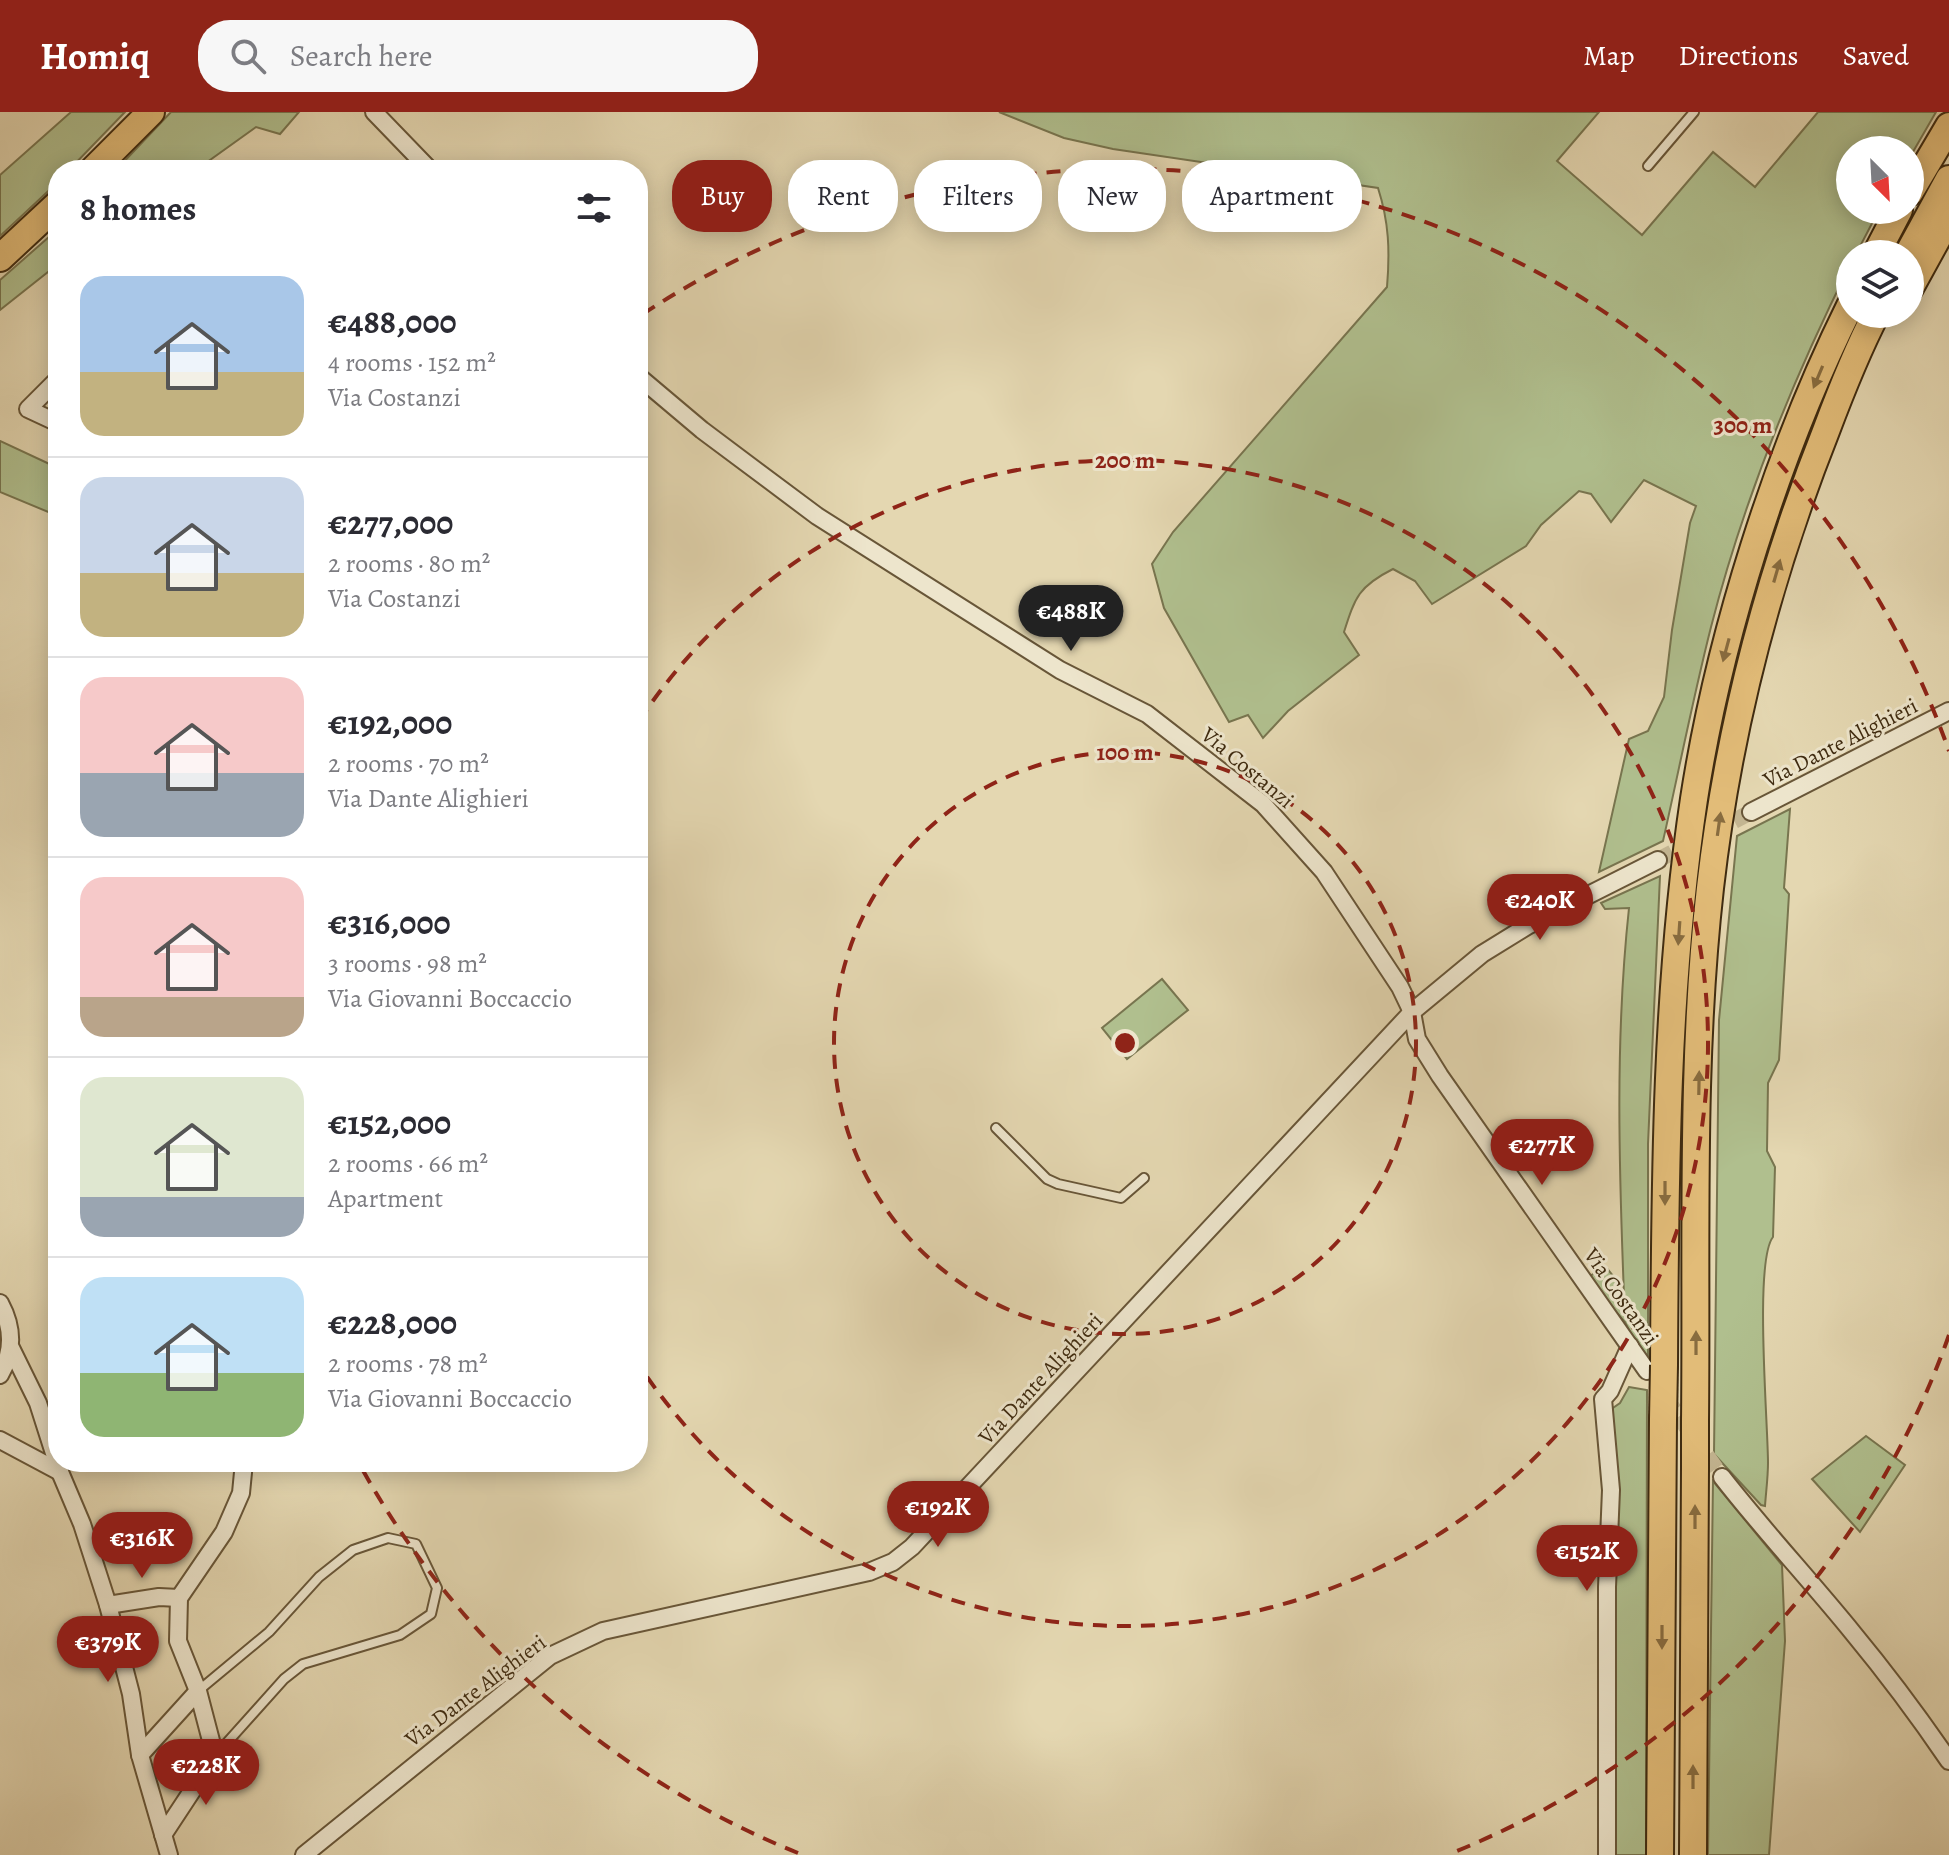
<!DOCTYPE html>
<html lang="en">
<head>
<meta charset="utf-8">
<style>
  :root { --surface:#fff; --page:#f7f7f7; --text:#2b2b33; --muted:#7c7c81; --line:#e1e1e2; --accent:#8f2418 }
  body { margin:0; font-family:Alegreya,serif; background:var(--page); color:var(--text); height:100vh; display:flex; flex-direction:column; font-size:30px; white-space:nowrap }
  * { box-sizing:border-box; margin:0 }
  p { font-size:26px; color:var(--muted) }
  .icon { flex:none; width:44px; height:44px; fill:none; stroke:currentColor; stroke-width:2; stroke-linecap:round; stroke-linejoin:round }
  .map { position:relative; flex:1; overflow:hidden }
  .side { position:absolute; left:48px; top:48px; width:600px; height:1312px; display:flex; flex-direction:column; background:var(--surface); border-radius:32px; box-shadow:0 4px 20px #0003 }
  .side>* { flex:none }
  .guide { position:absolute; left:672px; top:48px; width:760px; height:72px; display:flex; gap:16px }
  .needle { width:52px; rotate:156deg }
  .controls { position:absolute; left:1836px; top:24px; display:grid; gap:16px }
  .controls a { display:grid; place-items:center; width:88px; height:88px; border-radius:50%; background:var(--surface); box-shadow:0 4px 20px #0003; font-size:40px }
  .price { position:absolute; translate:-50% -68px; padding:0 18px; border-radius:28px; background:var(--accent); color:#fff; font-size:26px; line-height:52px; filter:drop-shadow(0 2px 4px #0008) }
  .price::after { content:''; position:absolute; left:50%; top:48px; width:24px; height:18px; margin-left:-12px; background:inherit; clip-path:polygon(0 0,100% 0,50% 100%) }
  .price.active { background:#222; color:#fff }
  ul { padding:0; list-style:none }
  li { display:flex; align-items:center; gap:24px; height:200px; padding:0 32px }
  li+li { border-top:2px solid var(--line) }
  li span { display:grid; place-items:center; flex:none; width:224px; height:160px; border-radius:24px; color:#555 }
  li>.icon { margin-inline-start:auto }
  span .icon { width:96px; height:96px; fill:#fffc; stroke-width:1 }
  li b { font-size:34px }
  h2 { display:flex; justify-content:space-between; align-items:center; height:96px; padding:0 32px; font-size:34px }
  .chip { padding:0 28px; border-radius:32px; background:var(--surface); box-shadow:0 4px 20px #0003; font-size:28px; line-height:72px }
  .chip.active { background:var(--accent); color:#fff }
  header { display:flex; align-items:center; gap:48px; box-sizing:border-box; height:112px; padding:0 40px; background:var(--accent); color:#fff }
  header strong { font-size:38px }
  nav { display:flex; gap:44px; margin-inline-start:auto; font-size:28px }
  .search { width:560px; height:72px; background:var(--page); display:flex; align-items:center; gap:20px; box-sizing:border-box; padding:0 28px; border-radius:32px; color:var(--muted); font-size:30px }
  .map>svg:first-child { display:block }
</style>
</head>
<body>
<header>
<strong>Homiq</strong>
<div class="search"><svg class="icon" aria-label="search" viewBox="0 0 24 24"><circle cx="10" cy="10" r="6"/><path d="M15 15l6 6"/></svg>Search here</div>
<nav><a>Map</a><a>Directions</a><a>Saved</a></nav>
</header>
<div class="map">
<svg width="1949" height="1743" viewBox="0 0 1949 1743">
  <rect width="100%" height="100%" fill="#e4d7b1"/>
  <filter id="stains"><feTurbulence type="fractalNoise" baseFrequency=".0025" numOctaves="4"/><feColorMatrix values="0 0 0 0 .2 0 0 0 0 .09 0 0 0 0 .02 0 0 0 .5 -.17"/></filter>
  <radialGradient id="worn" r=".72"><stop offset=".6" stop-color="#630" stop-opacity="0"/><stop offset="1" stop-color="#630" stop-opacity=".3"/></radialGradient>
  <g fill="#b0bf8e" stroke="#78754f" stroke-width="2">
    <polygon points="71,0 125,0 69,58 58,58 58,70 0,124 0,63"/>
    <polygon points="171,0 299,0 280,22 256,15 196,58 116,58"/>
    <path d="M999 0H1599L1557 49 1642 123 1713 40 1755 75 1818 0H1936L1910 45V38H1850V98H1879L1856 142H1850V153C1792 269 1743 390 1711 515 1693 586 1679 658 1663 729L1599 760 1629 627 1648 619 1664 585 1672 518 1690 411 1696 394 1644 368 1611 410 1591 382 1579 379 1541 413 1526 434 1432 492 1415 469 1393 457C1359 474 1355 485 1344 520L1359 543 1288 599 1263 626 1248 603 1229 610 1164 496 1152 452 1173 420 1387 175C1390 139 1389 110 1378 76L1113 37 1064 26Z"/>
    <polygon points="58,117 58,152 0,198 0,168"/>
    <polygon points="0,329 58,356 58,404 0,380"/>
    <path d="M1790 697 1784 776 1789 782 1779 948 1768 971 1767 1039 1775 1055 1773 1125C1754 1149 1768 1311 1768 1351 1768 1365 1766 1380 1765 1394L1761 1393 1714 1342 1719 908 1737 724Z"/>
    <path d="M1660 764 1648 1032V1250L1643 1246 1625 1210 1586 1166 1606 1155 1617 1169 1619 1186 1624 1184C1619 1055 1615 925 1629 796L1605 797 1601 791Z"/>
    <polygon points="1162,867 1188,898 1127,947 1102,916"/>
    <polygon points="1629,1275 1647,1278 1646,1743 1611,1743 1610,1298 1620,1291"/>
    <polygon points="1866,1324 1905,1353 1860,1420 1812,1367"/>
    <polygon points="1713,1369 1782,1453 1785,1529 1769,1743 1708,1743"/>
  </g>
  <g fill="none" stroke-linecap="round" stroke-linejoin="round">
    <g stroke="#c3b591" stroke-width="16" stroke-dasharray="16 8" stroke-linecap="butt">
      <polyline points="1713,720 1751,700"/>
      <polyline points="1658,748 1692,730"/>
      <polyline points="1665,1285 1722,1365"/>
    </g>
    <defs>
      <g id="service">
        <polyline points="1648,54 1694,0"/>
        <polyline points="996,1016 1047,1067 1058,1072 1121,1086 1144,1066"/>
        <polyline points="198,1579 269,1520 319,1465 353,1438 388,1426 416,1432 437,1476 431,1502 400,1523 303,1552 284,1567 215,1644"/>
      </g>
      <g id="minor">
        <polyline points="374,0 430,58"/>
        <polyline points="638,264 702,318 817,404 1060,558 1147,602 1263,692 1324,760 1400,875 1412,900 1417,927 1440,964 1647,1259"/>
        <polyline points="58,267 28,297 58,311"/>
        <polyline points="1751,700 1949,599"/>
        <path d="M0 1191C13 1215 14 1239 0 1263"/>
        <polyline points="11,1236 38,1291 60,1360 82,1412 108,1493 131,1582 140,1643 169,1743"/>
        <polyline points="0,1328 60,1360"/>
        <path d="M1722 1365C1764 1419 1810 1468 1853 1521 1887 1562 1919 1605 1949 1649"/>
        <polyline points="108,1493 159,1485 179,1486"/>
        <polyline points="140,1643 198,1579"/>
        <polyline points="163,1723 215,1644 198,1579 178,1529 179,1486 224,1420 241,1381 244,1350"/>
        <polyline points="304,1743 550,1544 603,1519 869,1460 893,1450 912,1435 1412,900 1482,842 1529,813 1658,748"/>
        <polyline points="1607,1743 1607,1475 1611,1378 1603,1287 1610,1279 1630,1234"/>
      </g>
      <g id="trunk">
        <polyline points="93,58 151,0"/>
        <polyline points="1910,80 1949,14"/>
        <polyline points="1876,142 1899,98"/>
        <polyline points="1908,142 1949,67"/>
        <polyline points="0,146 58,92"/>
        <polyline points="1910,176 1949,105"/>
        <path d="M1664 1253C1665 1064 1666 874 1694 687 1719 525 1777 341 1850 194"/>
        <path d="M1695 1309C1697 1132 1690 952 1710 776 1728 619 1768 465 1826 319 1841 279 1857 239 1876 202"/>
        <polyline points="1660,1743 1663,1307"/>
        <polyline points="1693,1743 1695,1356"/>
      </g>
    </defs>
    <use href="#service" stroke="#685638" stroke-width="12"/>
    <use href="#minor" stroke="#685638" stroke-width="20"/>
    <use href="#trunk" stroke="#3f2b10" stroke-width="30"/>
    <use href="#service" stroke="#ede5cc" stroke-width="8"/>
    <use href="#minor" stroke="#ede5cc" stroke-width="16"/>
    <use href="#trunk" stroke="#e2bc78" stroke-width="26"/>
    <defs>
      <g id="trunk-bridge">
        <polyline points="1663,1307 1664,1253"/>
        <polyline points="1695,1356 1695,1309"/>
      </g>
    </defs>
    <use href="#trunk-bridge" stroke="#3f2b10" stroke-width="30" stroke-linecap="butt"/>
    <use href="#trunk-bridge" stroke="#e2bc78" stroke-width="26"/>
  </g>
  <defs><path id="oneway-solid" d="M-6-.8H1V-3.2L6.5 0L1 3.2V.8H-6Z" transform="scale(2)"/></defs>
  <g fill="#886c3f">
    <use href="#oneway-solid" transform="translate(1818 265) rotate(113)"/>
    <use href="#oneway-solid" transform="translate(1777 459) rotate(-74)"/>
    <use href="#oneway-solid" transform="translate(1726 538) rotate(105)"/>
    <use href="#oneway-solid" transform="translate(1719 712) rotate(-82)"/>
    <use href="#oneway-solid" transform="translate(1679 821) rotate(94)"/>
    <use href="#oneway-solid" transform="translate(1699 971) rotate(-89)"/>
    <use href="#oneway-solid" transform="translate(1665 1081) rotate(90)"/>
    <use href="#oneway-solid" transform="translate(1696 1231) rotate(-90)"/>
    <use href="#oneway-solid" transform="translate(1695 1405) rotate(-90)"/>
    <use href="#oneway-solid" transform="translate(1662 1525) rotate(90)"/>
    <use href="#oneway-solid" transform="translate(1693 1665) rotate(-90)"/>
  </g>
  <g fill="none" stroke="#8f2418" stroke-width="4" stroke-dasharray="14 10">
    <circle cx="1125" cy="931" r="291"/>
    <path d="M639 609A583 583 0 1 1 639 1253"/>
    <path d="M1949 1223A874 874 0 0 1 1452 1741M798 1741A874 874 0 0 1 361 1355M643 202A874 874 0 0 1 1949 639"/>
  </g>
  <g text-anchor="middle" stroke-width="6" stroke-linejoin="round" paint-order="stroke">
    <g font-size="22" fill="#3f2b10" stroke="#ede5cc">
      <text transform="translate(1840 630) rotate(-27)" y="8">Via Dante Alighieri</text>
      <text transform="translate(1248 655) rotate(40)" y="8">Via Costanzi</text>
      <text transform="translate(1622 1184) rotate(55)" y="8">Via Costanzi</text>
      <text transform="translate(1040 1266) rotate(-47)" y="8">Via Dante Alighieri</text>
      <text transform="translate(475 1578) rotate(-37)" y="8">Via Dante Alighieri</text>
    </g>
  </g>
  <circle cx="1125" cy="931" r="12" fill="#8f2418" stroke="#ede5cc" stroke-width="4"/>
  <g font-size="24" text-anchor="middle" font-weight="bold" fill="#8f2418" stroke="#ede5cc" stroke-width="6" stroke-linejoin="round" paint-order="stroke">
    <text x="1743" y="321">300 m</text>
    <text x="1125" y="356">200 m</text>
    <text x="1125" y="648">100 m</text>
  </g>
  <rect width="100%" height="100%" filter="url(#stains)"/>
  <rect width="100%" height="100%" fill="url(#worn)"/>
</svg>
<div class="controls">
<a><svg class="needle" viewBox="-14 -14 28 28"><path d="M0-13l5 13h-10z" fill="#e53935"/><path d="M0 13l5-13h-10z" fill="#7c7c81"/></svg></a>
<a><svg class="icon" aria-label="layers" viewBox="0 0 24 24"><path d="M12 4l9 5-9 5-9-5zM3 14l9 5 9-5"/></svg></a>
</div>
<b class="price active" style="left:1071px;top:541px">€488K</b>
<b class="price" style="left:1540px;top:830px">€240K</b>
<b class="price" style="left:1542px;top:1075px">€277K</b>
<b class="price" style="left:938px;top:1437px">€192K</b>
<b class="price" style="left:142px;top:1468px">€316K</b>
<b class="price" style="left:1587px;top:1481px">€152K</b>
<b class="price" style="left:108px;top:1572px">€379K</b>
<b class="price" style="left:206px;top:1695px">€228K</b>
<div class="guide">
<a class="chip active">Buy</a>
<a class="chip">Rent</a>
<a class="chip">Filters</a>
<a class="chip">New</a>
<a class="chip">Apartment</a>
</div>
<section class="side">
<h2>8 homes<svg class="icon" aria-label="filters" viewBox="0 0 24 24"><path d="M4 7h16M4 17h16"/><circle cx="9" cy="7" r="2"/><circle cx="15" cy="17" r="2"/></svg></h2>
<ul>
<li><span style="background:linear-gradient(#a9c7e8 60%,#c2b280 0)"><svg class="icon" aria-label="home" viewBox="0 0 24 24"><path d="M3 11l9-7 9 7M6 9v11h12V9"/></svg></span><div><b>€488,000</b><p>4 rooms · 152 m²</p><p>Via Costanzi</p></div></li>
<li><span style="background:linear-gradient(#c9d6e8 60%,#c2b280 0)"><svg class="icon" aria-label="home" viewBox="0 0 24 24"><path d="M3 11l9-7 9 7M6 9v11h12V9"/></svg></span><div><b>€277,000</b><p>2 rooms · 80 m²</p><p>Via Costanzi</p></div></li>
<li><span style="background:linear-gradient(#f6c9c9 60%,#9aa5b1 0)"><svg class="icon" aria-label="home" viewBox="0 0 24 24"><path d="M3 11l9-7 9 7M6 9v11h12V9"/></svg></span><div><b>€192,000</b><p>2 rooms · 70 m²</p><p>Via Dante Alighieri</p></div></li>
<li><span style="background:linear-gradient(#f6c9c9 75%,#b9a48a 0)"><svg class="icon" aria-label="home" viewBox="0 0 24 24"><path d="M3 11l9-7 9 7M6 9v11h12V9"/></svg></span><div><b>€316,000</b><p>3 rooms · 98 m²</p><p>Via Giovanni Boccaccio</p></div></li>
<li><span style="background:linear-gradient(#dfe7d0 75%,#9aa5b1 0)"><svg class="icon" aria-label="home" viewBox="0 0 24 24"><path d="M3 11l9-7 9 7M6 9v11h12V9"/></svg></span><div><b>€152,000</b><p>2 rooms · 66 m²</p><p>Apartment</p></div></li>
<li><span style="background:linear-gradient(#bfe0f5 60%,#8fb573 0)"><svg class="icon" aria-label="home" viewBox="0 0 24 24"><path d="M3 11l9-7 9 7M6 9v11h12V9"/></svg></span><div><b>€228,000</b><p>2 rooms · 78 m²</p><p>Via Giovanni Boccaccio</p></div></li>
</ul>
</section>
</div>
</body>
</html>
